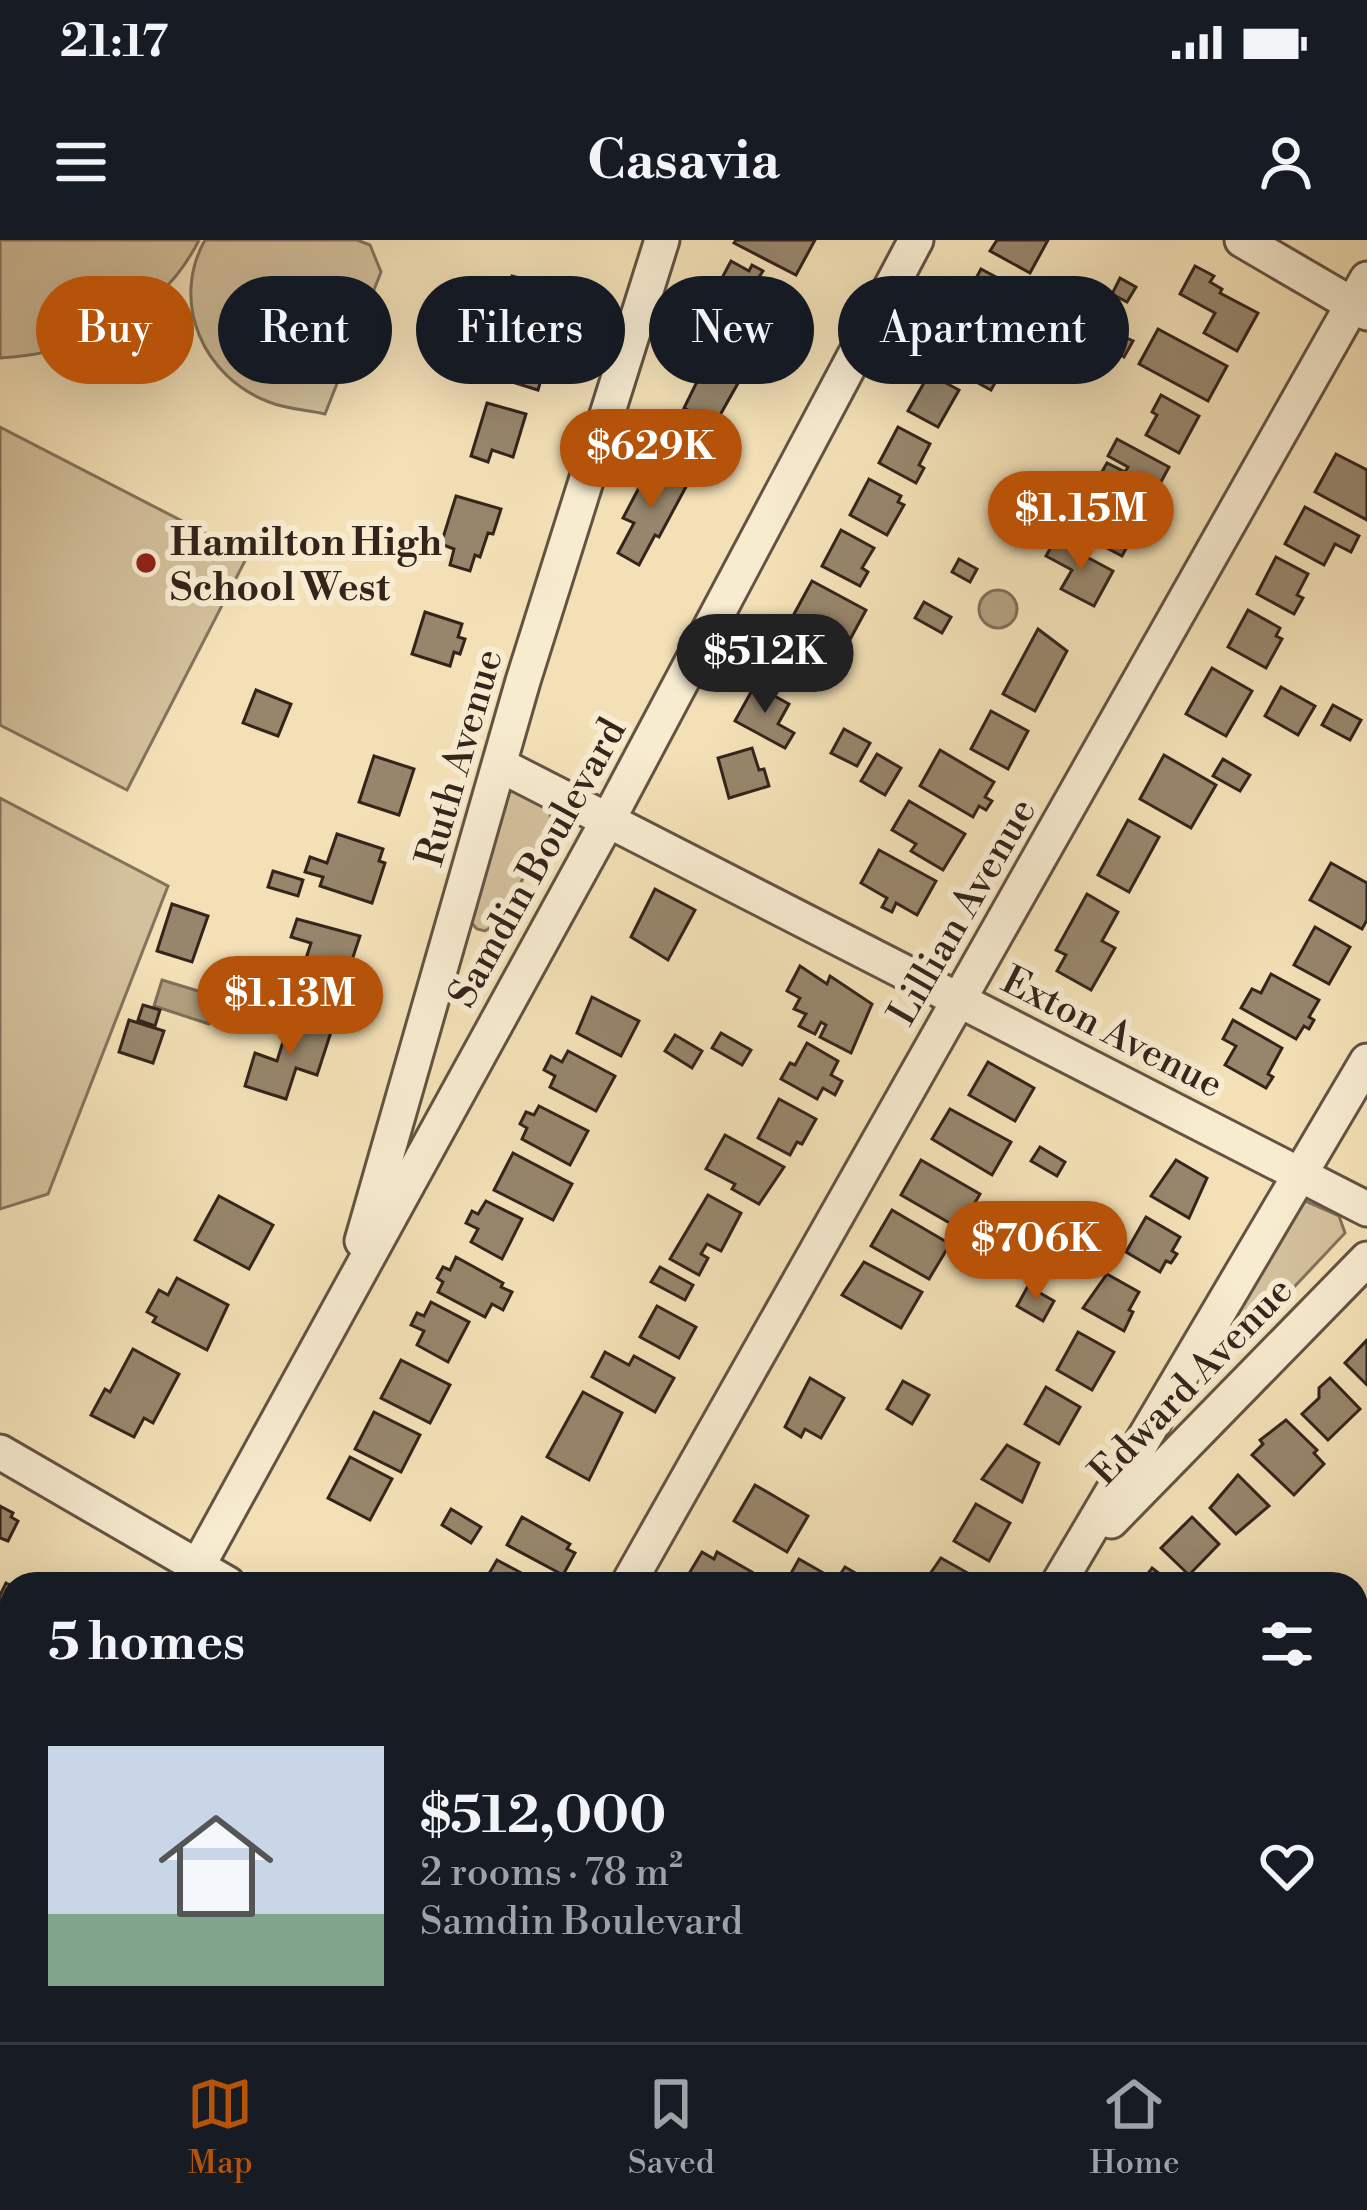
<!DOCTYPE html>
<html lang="en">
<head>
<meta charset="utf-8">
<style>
  :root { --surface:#171b24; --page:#242831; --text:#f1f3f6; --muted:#9ea1a6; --line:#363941; --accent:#b45309 }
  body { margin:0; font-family:"Libre Bodoni",serif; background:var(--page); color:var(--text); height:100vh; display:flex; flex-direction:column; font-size:45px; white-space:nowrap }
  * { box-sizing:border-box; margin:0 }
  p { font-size:39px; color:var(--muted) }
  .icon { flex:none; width:66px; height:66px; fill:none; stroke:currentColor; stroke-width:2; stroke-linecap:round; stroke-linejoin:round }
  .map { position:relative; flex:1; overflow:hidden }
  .panel { position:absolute; left:0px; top:1332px; width:1368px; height:471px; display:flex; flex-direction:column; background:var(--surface); border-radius:36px 36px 0 0; box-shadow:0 12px 48px #0002 }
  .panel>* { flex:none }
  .banner { position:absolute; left:36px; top:36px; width:1296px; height:108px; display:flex; gap:24px }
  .price { position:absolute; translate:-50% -102px; padding:0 27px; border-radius:42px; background:var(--accent); color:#fff; font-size:39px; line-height:78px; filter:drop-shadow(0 3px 6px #0008) }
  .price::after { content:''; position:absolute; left:50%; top:72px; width:36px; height:27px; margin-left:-18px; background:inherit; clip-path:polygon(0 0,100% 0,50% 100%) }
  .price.selected { background:#222; color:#fff }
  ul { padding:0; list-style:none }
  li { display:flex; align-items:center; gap:36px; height:300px; padding:0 48px }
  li+li { border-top:3px solid var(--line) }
  li span { display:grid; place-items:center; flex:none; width:336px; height:240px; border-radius:0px; color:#555 }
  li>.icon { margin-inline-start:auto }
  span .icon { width:144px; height:144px; fill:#fffc; stroke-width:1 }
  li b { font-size:51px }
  h2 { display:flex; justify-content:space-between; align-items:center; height:144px; padding:0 48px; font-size:51px }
  .tag { padding:0 42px; border-radius:54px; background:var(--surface); box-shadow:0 12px 48px #0002; font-size:42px; line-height:108px }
  .tag.selected { background:var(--accent); color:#fff }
  .status { display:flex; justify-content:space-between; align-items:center; height:84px; padding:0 60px; background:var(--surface); direction:ltr }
  .status svg { height:33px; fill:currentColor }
  header { display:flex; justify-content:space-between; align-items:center; height:156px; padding:0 48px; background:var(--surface); font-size:54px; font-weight:800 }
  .tab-bar { display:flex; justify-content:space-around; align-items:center; height:168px; border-top:3px solid var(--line); background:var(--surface); font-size:33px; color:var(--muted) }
  .tab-bar a { display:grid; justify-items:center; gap:6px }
  .tab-bar .selected { color:var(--accent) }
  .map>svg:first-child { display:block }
</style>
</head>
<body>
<div class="status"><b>21:17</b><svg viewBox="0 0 49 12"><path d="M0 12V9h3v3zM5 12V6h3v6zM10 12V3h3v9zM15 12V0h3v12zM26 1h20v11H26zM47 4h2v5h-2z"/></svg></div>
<header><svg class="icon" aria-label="menu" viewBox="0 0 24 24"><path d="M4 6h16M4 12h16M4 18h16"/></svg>Casavia<svg class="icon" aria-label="person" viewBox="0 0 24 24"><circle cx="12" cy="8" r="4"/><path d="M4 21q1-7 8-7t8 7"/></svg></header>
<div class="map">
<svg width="1367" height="1802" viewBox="0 0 1367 1802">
  <rect width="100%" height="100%" fill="#f3e0b6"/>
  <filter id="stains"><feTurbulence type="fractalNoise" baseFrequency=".00167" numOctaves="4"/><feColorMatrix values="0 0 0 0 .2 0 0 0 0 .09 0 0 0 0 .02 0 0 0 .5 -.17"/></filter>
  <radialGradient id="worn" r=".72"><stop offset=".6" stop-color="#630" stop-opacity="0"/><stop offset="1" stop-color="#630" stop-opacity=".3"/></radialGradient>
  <g fill="#d3c09c" stroke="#84725c" stroke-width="3">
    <path d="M0 0H199C161 76 81 114 0 118Z"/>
    <path d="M205 0H357L370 5 381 32 325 174C307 170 286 169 269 162 203 137 170 62 205 0Z"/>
    <polygon points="0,187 248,315 127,550 0,485"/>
    <polygon points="515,550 547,566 553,584 499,682 485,691 477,689 467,678 504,555"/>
    <polygon points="0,558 168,646 48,954 0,969"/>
    <polygon points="1305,961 1339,976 1345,993 1264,1079 1257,1083 1242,1080 1237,1068"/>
    <polygon points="816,1791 918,1791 937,1802 810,1802"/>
  </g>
  <g fill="#b2a081" stroke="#806e58" stroke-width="3">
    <circle cx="998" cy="369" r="19"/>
    <path d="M162 740 218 757C220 772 219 773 209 784L154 766Z"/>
  </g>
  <g fill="#97866c" stroke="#34241b" stroke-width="3">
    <polygon points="736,0 815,0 796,35 734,3"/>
    <polygon points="997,0 1048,0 1030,33 990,11"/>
    <polygon points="731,21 749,31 752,25 763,31 759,37 789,52 770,89 721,63 729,48 743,55 746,51 722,38"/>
    <polygon points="1195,26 1214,36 1210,42 1222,49 1220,53 1258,73 1237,111 1204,93 1215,73 1180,54"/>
    <polygon points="981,29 1015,47 1004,67 1020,75 1010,92 961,66"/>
    <polygon points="512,36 530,41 526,55 508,50"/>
    <polygon points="1120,38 1136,47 1127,62 1112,54"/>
    <polygon points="954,82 1012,113 991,150 934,119"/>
    <polygon points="512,84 535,91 532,100 551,106 538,150 496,137"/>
    <polygon points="1158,89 1227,126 1208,161 1139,124"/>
    <polygon points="720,95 755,113 715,184 684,168"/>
    <polygon points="1120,95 1133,101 1124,117 1112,110"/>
    <polygon points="929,134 959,150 938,187 908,171"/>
    <polygon points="1161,155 1199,176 1179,213 1146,195 1157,175 1152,172"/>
    <polygon points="487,163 526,174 513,217 492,210 488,222 471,216"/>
    <polygon points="898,187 930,204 919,225 924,228 916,243 879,223"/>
    <polygon points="1117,199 1169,227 1149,264 1099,237 1107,223 1125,232 1128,227 1108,216"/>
    <polygon points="1336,214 1367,230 1367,280 1315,252"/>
    <polygon points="652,223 688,243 659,297 655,295 639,325 618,313 634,283 623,278"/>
    <polygon points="869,239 901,256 898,262 904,265 887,295 850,275"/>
    <polygon points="1084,247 1142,279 1122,316 1088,298 1098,281 1073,267"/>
    <polygon points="456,256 501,269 493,294 488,293 480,317 475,315 470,331 450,325 454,309 441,304"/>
    <polygon points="1305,267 1359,296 1351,312 1335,304 1324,325 1285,304"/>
    <polygon points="841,290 874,308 862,328 868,332 860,346 822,326"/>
    <polygon points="1055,300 1113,331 1094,366 1061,349 1072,330 1046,316"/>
    <polygon points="1276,317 1308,334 1297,355 1303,358 1294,374 1257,354"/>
    <polygon points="959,319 977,329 970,342 952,332"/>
    <polygon points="812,341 866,370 847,405 793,376"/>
    <polygon points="924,362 951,377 942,393 915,378"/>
    <polygon points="1248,370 1280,388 1276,396 1282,399 1266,428 1228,407"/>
    <polygon points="425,372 462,384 458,397 465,399 460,414 454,412 450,426 412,414"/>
    <polygon points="1038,389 1067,411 1035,471 1003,454"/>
    <polygon points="785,392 817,410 806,429 812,433 802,449 765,429"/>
    <polygon points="1212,428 1252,451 1226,496 1186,474"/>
    <polygon points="755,445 789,464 778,484 794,493 785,508 735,481"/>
    <polygon points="1281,447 1315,466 1298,495 1265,476"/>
    <polygon points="256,450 291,464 278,496 243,483"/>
    <polygon points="1333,465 1361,480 1350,500 1322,485"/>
    <polygon points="991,471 1028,491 1008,529 971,509"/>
    <polygon points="844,489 870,503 857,526 831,513"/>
    <polygon points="752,508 759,530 764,529 769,546 729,558 718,518"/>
    <polygon points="940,510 994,542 985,557 992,561 986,570 979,566 973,577 920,546"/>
    <polygon points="877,514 901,528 885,555 861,541"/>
    <polygon points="1164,515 1216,545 1191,588 1140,559"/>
    <polygon points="374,516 414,529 399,575 359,562"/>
    <polygon points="1223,519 1250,535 1240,551 1213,536"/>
    <polygon points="909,561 965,594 943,630 911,611 916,604 892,590"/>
    <polygon points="1128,580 1159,597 1129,652 1098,635"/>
    <polygon points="337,594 383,609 379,621 385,623 372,663 320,646 323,637 305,632 310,617 327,623"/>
    <polygon points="879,610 936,641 917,675 896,663 892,672 882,667 887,658 861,643"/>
    <polygon points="1331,623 1367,643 1367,680 1362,689 1310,660"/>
    <polygon points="273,631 303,640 298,656 268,647"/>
    <polygon points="655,649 695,670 668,720 631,697"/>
    <polygon points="1087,654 1118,672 1102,701 1115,708 1091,750 1057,731 1066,715 1056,710"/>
    <polygon points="172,664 208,676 192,722 157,711"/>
    <polygon points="297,679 360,696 343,747 323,741 319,752 297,746 311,703 291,697"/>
    <polygon points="1315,687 1350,707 1329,744 1294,725"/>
    <polygon points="800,726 827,744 830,736 872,764 851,813 820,797 826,785 821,782 815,794 799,786 806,774 794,769 800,758 787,751"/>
    <polygon points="1271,734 1319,760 1309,777 1314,780 1309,789 1304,786 1296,799 1241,768 1252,749 1261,753"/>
    <polygon points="592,757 639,781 621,816 577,793"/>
    <polygon points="143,765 160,770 155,786 138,780"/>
    <polygon points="291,776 332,789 317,835 296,828 286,859 245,846 255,813 277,821"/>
    <polygon points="129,780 164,791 153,823 119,812"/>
    <polygon points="1233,780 1282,808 1268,834 1273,837 1266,848 1225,825 1236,806 1223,799"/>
    <polygon points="721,793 751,810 742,825 712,808"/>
    <polygon points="675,795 702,811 692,828 665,811"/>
    <polygon points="807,803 838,821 831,835 842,841 835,855 823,848 817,859 781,839 790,823 795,825"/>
    <polygon points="568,811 615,836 596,871 550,847 555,836 544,830 551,816 562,822"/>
    <polygon points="988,822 1034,848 1015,881 969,855"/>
    <polygon points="779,859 816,879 802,904 797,902 790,915 758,898"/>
    <polygon points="539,866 588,891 570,925 522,899 527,888 520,884 526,872 534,875"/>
    <polygon points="950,869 1011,902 992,935 932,899"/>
    <polygon points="725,895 784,927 759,964 732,949 735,944 706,929"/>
    <polygon points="1040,907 1065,922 1057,936 1031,921"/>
    <polygon points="513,913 572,944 553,980 494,950"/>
    <polygon points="921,920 980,954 960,989 901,955"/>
    <polygon points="1176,920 1207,938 1189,978 1151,956"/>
    <polygon points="708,955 741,973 721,1011 707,1004 701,1014 708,1018 699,1035 670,1019"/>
    <polygon points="219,956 273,985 249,1029 195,1000"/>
    <polygon points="486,961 522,979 502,1019 471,1002 478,989 466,983 472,971 478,974"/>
    <polygon points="1012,964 1029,974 1022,986 1005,976"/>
    <polygon points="892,970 950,1004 929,1039 871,1006"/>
    <polygon points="1146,977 1180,997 1172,1011 1177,1014 1171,1023 1166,1021 1160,1032 1126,1012"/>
    <polygon points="456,1017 503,1043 501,1047 512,1052 503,1070 492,1064 485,1077 438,1052 443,1042 437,1038 443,1027 450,1030"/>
    <polygon points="864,1022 922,1052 901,1088 842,1055"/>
    <polygon points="660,1027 693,1045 685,1060 651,1042"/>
    <polygon points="1107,1034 1139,1052 1129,1070 1133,1072 1124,1091 1083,1068"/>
    <polygon points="177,1038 228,1065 207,1110 153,1082 156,1077 147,1072 159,1050 168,1055"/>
    <polygon points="1028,1046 1054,1061 1043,1081 1017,1066"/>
    <polygon points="431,1062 469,1082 448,1122 417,1105 424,1091 411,1085 417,1073 424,1076"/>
    <polygon points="657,1066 696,1087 679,1118 640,1097"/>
    <polygon points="1078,1092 1114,1112 1092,1150 1057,1130"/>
    <polygon points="1367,1100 1367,1145 1345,1123"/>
    <polygon points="133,1109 179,1134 153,1183 144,1178 134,1197 91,1175 105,1149 110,1152"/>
    <polygon points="605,1112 629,1125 634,1116 674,1138 655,1172 592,1137"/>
    <polygon points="401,1120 450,1145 430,1183 381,1158"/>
    <polygon points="810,1138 844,1158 821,1198 805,1189 801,1197 785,1187"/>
    <polygon points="1330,1138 1360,1169 1328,1200 1302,1174 1319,1158 1319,1148"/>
    <polygon points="903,1141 929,1155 912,1184 887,1169"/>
    <polygon points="1046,1147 1080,1167 1059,1204 1025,1184"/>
    <polygon points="583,1152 622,1173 589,1240 547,1217"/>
    <polygon points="374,1172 420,1195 401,1232 355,1209"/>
    <polygon points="1286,1180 1317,1210 1314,1213 1324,1224 1294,1255 1252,1215 1263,1204 1260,1200"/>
    <polygon points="1007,1205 1039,1223 1022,1262 982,1239"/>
    <polygon points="350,1217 392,1239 370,1280 328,1258"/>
    <polygon points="1238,1235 1269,1266 1236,1294 1210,1268"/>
    <polygon points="755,1245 808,1276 787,1312 734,1281"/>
    <polygon points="976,1264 1010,1283 989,1321 954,1301"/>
    <polygon points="0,1266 13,1273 11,1277 18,1281 8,1301 0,1298"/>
    <polygon points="451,1269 481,1287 471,1303 442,1285"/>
    <polygon points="522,1277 570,1304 567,1309 575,1313 563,1335 507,1305"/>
    <polygon points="1192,1277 1219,1304 1189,1335 1161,1308"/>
    <polygon points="702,1312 714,1319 717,1312 752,1332 746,1344 698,1344 687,1337"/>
    <polygon points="941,1318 973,1336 968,1344 923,1344"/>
    <polygon points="799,1319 827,1335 822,1344 802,1344 789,1337"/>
    <polygon points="497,1320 542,1344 483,1344"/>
    <polygon points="845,1327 866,1339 863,1344 848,1344 838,1338"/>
    <polygon points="1152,1328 1173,1344 1140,1344"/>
    <polygon points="6,1343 12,1346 12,1380 0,1374 0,1355"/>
    <polygon points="5,1418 12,1422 12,1467 0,1461 0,1427"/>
    <polygon points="0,1470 12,1476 12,1487 0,1510"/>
    <polygon points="229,1791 292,1791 285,1802 243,1802"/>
    <polygon points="455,1791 488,1791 482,1802"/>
    <polygon points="537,1791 559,1791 572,1798 570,1802 531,1802"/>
  </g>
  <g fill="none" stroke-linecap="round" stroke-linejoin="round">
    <defs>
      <g id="minor">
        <polyline points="1242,0 1367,73"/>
        <polyline points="500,525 1367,969"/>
        <polyline points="362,1001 523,441 662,0"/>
        <polyline points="0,1212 228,1344"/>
        <polyline points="1111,1281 1367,1019"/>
        <polyline points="188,1344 608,580 916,0"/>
        <polyline points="628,1344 1367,39"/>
        <polyline points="1058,1344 1367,821"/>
        <polyline points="0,1687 12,1665"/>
        <polyline points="1003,1791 1022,1802"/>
        <polyline points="369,1802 375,1791"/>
        <polyline points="788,1802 795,1791"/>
      </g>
    </defs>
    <use href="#minor" stroke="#645342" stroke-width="39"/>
    <use href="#minor" stroke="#f7ebd0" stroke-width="33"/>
  </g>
  <circle fill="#8f2418" stroke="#f7ebd0" stroke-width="4.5" cx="146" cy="323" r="12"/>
  <g text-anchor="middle" stroke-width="12" stroke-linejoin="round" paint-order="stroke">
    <g font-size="39" font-weight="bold" fill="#34241b" stroke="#f7ebd0" text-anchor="start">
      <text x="170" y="315">Hamilton High<tspan x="170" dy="45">School West</tspan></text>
    </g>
    <g font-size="39" fill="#34241b" stroke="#f7ebd0">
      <text transform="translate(458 517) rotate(-74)" y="14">Ruth Avenue</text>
      <text transform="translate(536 622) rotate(-61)" y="14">Samdin Boulevard</text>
      <text transform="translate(961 671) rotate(-60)" y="14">Lillian Avenue</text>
      <text transform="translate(1113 791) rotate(27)" y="14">Exton Avenue</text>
      <text transform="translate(1190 1140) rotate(-46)" y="14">Edward Avenue</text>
    </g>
  </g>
  <rect width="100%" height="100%" filter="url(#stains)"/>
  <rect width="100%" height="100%" fill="url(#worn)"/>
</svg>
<b class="price" style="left:651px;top:271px">$629K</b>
<b class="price" style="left:1081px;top:333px">$1.15M</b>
<b class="price selected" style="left:765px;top:476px">$512K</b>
<b class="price" style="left:290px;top:818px">$1.13M</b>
<b class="price" style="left:1036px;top:1063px">$706K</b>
<div class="banner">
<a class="tag selected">Buy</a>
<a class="tag">Rent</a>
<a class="tag">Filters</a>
<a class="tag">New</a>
<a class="tag">Apartment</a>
</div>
<section class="panel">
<h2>5 homes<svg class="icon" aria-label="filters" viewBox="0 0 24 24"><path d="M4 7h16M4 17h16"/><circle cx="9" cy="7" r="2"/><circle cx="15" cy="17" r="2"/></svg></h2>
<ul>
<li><span style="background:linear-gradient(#c9d6e8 70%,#7fa58c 0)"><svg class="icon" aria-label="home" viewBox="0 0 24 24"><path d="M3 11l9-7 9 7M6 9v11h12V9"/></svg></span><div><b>$512,000</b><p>2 rooms · 78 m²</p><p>Samdin Boulevard</p></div><svg class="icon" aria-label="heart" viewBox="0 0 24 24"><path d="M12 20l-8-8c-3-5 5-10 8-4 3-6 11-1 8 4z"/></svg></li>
</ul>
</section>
</div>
<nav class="tab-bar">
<a class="selected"><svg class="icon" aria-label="map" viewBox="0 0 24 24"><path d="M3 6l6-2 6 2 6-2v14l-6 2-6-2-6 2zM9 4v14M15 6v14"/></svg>Map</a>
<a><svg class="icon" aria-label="saved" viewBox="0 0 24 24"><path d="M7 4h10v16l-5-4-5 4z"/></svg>Saved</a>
<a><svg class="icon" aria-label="home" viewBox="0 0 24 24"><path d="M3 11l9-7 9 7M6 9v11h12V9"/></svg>Home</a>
</nav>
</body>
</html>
